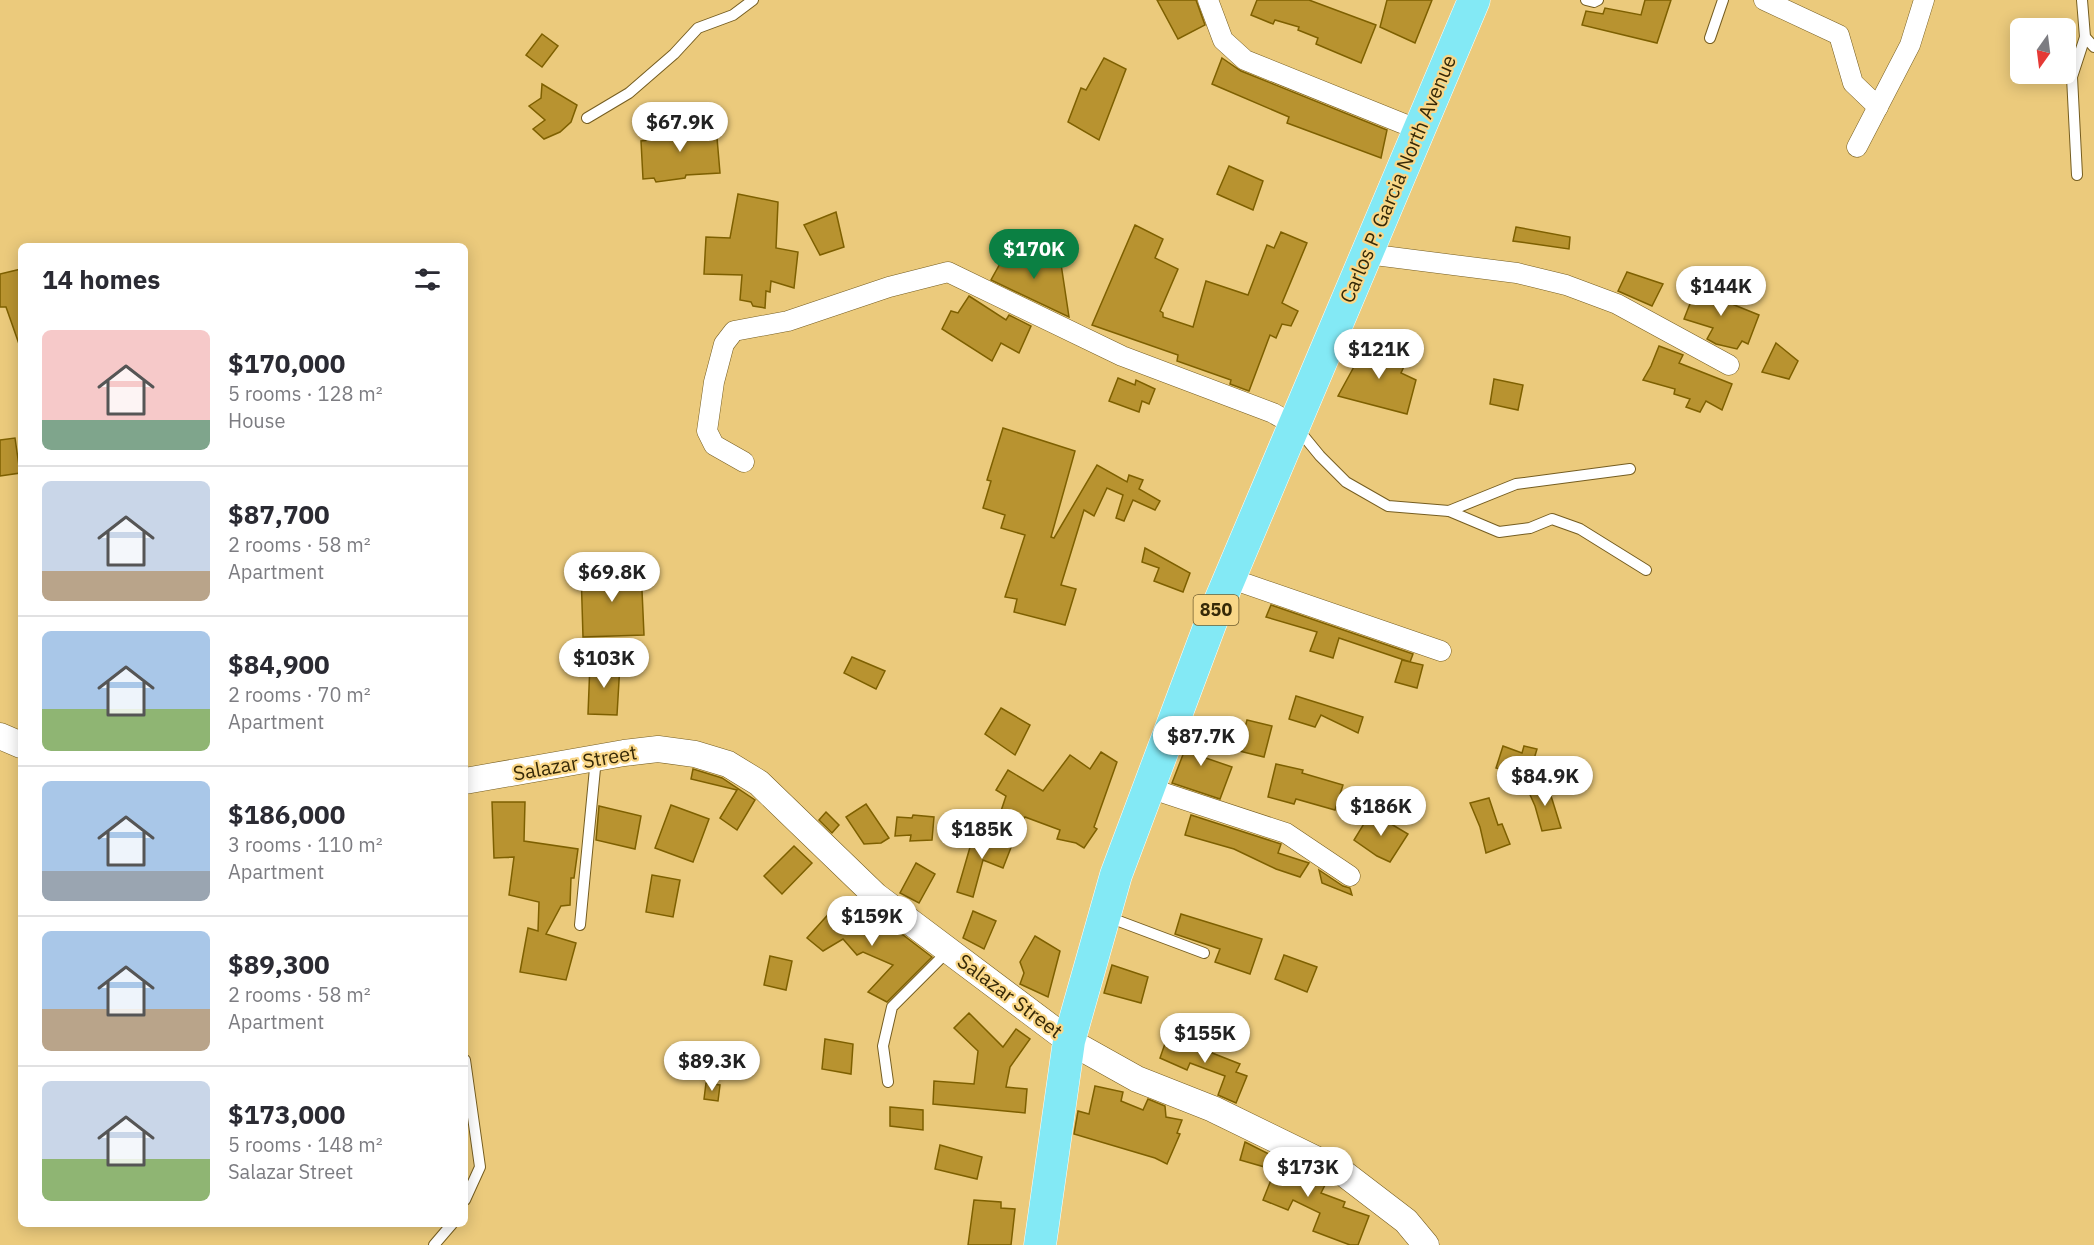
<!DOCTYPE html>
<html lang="en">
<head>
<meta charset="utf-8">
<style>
  :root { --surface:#fff; --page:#f2f2f3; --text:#2b2b33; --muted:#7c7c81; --line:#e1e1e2; --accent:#0b8043 }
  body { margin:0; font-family:"IBM Plex Sans",sans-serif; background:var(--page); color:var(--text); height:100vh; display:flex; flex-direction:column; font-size:22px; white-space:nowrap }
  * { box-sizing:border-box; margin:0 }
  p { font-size:20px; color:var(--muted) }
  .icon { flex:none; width:33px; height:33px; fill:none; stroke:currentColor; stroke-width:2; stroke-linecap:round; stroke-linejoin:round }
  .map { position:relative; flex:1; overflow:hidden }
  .details { position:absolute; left:18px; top:243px; width:450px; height:984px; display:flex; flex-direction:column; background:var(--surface); border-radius:9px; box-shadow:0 3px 15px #0003 }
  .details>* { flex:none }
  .needle { width:39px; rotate:194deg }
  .controls { position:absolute; left:2010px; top:18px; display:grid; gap:12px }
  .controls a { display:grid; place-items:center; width:66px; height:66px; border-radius:9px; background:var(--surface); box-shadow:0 3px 15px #0003; font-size:30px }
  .price { position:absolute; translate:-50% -51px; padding:0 14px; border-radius:21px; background:#fff; color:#222; font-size:20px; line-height:39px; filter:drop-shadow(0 2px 3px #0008) }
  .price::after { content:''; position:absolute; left:50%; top:36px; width:18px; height:14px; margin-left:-9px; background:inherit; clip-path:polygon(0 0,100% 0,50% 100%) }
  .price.on { background:var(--accent); color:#fff }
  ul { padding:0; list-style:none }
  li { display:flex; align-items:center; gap:18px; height:150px; padding:0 24px }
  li+li { border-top:2px solid var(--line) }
  li span { display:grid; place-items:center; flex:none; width:168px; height:120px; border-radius:9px; color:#555 }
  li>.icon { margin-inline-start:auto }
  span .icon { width:72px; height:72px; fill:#fffc; stroke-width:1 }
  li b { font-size:26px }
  h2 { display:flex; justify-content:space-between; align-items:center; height:72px; padding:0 24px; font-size:26px }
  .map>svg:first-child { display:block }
</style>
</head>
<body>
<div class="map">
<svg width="2094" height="1245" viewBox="0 0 2094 1245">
  <rect width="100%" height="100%" fill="#ebca7c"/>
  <g fill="#b89330" stroke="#7e6000" stroke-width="1.5">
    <polygon points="1157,0 1196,0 1205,25 1178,39"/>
    <polygon points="1257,0 1309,0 1376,25 1361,63 1316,44 1318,38 1298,30 1299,27 1275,20 1273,24 1251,15"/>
    <polygon points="1387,0 1432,0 1415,43 1380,27"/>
    <polygon points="1645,0 1671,0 1657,43 1582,25 1586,11 1603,14 1605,8 1641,15"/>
    <polygon points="542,34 558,46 542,67 526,55"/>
    <polygon points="1104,58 1126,69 1099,140 1068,122 1081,88 1086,90"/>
    <polygon points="1222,58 1241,71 1387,130 1381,158 1287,123 1289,117 1212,84"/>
    <polygon points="542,84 577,105 571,122 560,132 544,139 533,129 545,120 529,106 541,98"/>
    <polygon points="716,126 720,173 686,175 685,178 656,182 654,178 643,179 641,141 649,140 650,131"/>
    <polygon points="1229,166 1263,181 1253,210 1217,194"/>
    <polygon points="738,194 778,202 776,248 798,252 794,288 771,281 770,292 766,291 765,308 753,306 751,302 740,300 742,275 704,274 706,237 730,238"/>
    <polygon points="836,212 844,247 820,255 804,225"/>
    <polygon points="1135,225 1163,239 1155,258 1178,269 1160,311 1163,313 1163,317 1193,327 1206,281 1248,295 1267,245 1274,248 1281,232 1307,243 1282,303 1298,311 1291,326 1282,324 1276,338 1270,335 1249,391 1230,384 1231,380 1177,361 1178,355 1092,325"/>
    <polygon points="1516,227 1570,237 1569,249 1513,241"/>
    <polygon points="1007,251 1040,261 1061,264 1069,317 991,280"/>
    <polygon points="21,269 21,344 19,344 6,307 0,307 0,274"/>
    <polygon points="1627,272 1663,284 1652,306 1618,291"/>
    <polygon points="1710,280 1725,289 1718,301 1727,302 1759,315 1748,344 1742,341 1737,349 1716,344 1707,339 1713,328 1684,319 1697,286 1707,290"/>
    <polygon points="969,296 1006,320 1009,315 1031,326 1019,353 1001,343 992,361 942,329 951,311 958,313"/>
    <polygon points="1776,343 1798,361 1789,379 1762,372"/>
    <polygon points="1357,344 1408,358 1401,373 1416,380 1407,414 1338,396 1356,363 1349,361"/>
    <polygon points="1659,346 1683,355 1679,363 1732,384 1722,410 1706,401 1700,412 1686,407 1690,399 1674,394 1675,389 1643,380 1651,366"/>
    <polygon points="1118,378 1135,385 1136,380 1155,389 1149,404 1142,401 1139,412 1109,401"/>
    <polygon points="1494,379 1523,385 1518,410 1490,404"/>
    <polygon points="1003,428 1075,451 1051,537 1054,538 1097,465 1127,482 1129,475 1143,480 1139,489 1160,501 1155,510 1133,500 1124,521 1116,518 1123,495 1107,488 1094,516 1084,510 1061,585 1076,589 1065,625 1014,612 1017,599 1005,597 1025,535 1001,528 1005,515 983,508 991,481 987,480"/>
    <polygon points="15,438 20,473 0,476 0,440"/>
    <polygon points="1145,548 1190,573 1183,592 1154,581 1159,568 1142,562"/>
    <polygon points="641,568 644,635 583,637 581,570"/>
    <polygon points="1271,605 1413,654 1410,662 1339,638 1333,658 1310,651 1317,632 1266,617"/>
    <polygon points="852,657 885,671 876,689 844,673"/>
    <polygon points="1402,660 1423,665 1417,688 1395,682"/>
    <polygon points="590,663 620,664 617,715 588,714"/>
    <polygon points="1296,696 1363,717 1358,733 1321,715 1315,727 1289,719"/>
    <polygon points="1001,708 1030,725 1015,755 985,734"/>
    <polygon points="1247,720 1272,726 1264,757 1239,751"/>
    <polygon points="1196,721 1210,726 1200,756 1232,767 1220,799 1172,783"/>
    <polygon points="1503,746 1522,753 1524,746 1537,749 1526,786 1520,774 1496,768"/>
    <polygon points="1101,752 1117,762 1094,827 1097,829 1084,848 1076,843 1057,839 1060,830 1025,817 1021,823 1001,811 1006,796 996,790 1008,770 1043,791 1070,755 1090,769"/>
    <polygon points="1276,764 1303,770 1302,773 1343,785 1335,810 1296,799 1294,804 1268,797"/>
    <polygon points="693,769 722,778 755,800 737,830 720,818 737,790 691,779"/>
    <polygon points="1547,783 1561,828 1542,831 1535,806 1527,788"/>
    <polygon points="1489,798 1498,825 1502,824 1510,844 1486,853 1480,827 1470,803"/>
    <polygon points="492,802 525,802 524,841 578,849 574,878 571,878 570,905 561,906 546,934 576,943 566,980 520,972 528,928 538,931 539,902 509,895 514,857 494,858"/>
    <polygon points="866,804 889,838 881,843 864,844 846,817"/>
    <polygon points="671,805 709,819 693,862 655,848"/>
    <polygon points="599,806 641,816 635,849 596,840"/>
    <polygon points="826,812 839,825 832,833 819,820"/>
    <polygon points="1371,812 1408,834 1390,862 1377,856 1354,840"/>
    <polygon points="913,815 934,817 932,840 910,841 911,835 895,836 897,817 912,818"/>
    <polygon points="1191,815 1281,844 1278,853 1309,863 1300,877 1276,869 1234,849 1185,835"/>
    <polygon points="975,830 1012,845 1003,868 983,860 973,897 957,892"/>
    <polygon points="794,846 812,863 782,894 764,876"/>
    <polygon points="916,863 935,874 919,903 900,893"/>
    <polygon points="1319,870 1343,886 1350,888 1352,895 1322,883"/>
    <polygon points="652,875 680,880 673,917 646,912"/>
    <polygon points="842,899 859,911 855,918 880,928 882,924 892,927 896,930 895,932 903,935 932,957 887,1002 868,992 893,965 863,952 857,955 843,939 823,951 807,938"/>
    <polygon points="973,911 996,921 984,949 963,938"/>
    <polygon points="1181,914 1262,939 1250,974 1215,962 1220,949 1175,934"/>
    <polygon points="1035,936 1060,951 1048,997 1020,984 1024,973 1020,962"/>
    <polygon points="1284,955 1317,967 1307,992 1275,979"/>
    <polygon points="770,956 792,961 786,990 764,985"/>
    <polygon points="1112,965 1148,977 1141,1003 1104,993"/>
    <polygon points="969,1013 1003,1047 1016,1029 1030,1039 1010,1067 1006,1087 1027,1089 1025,1113 933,1104 934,1081 974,1084 978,1051 954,1028"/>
    <polygon points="1169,1032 1198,1044 1197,1047 1240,1064 1236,1072 1247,1076 1236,1103 1218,1095 1225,1076 1190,1063 1187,1070 1160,1058"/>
    <polygon points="825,1039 853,1044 851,1074 822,1069"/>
    <polygon points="706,1083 720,1085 718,1101 704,1099"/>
    <polygon points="1095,1086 1123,1092 1121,1101 1143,1110 1148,1099 1165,1106 1166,1117 1182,1120 1177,1133 1180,1134 1167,1164 1155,1158 1074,1134 1078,1111 1089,1114"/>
    <polygon points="890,1107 923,1110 923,1130 890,1126"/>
    <polygon points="1245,1142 1326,1183 1321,1193 1345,1202 1343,1207 1369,1216 1358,1245 1350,1245 1313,1231 1320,1213 1293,1200 1288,1210 1263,1200 1275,1170 1240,1160"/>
    <polygon points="940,1145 982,1157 977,1179 935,1169"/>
    <polygon points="974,1200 1001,1202 1001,1208 1015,1209 1011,1245 968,1245"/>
  </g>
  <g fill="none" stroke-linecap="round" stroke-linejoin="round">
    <defs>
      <g id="service">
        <polyline points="1586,0 1594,2 1598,0"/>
        <polyline points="2082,0 2085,37 2094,47"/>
        <polyline points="1710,38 1723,0"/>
        <polyline points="587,118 629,93 674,54 698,28 733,15 753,0"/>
        <polyline points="2077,175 2072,77 2085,37"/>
        <polyline points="1297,428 1320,456 1346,482 1388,506 1449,511 1499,532 1530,528 1552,519 1580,529 1646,570"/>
        <polyline points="1449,511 1516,484 1630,469"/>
        <polyline points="1108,917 1204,953"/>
        <polyline points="580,925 596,758"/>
        <polyline points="465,1060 480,1167 465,1200"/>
        <polyline points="888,1082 883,1046 892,1007 948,951"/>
        <polyline points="434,1245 452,1224"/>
      </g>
      <g id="minor">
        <polyline points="1208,0 1223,40 1245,60 1419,130"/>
        <polyline points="1764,0 1839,35 1853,83 1878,107"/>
        <polyline points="1857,147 1910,45 1924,0"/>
        <polyline points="1367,254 1517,273 1566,285 1617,304 1729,365"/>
        <polyline points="744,462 714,445 707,431 714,382 724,344 734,331 788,321 889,287 948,272 1122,356 1273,413 1294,425"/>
        <polyline points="1229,578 1441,651"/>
        <polyline points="1149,788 1286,833 1350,876"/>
      </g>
      <g id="tertiary">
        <polyline points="0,736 21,745"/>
        <polyline points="465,781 624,753 658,749 695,754 728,764 759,783 876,896 1069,1041 1137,1079 1213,1109 1342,1172 1406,1221 1426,1245"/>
      </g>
      <polyline id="primary" points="1040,1245 1069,1041 1116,875 1211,622 1474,0"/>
    </defs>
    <use href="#service" stroke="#755d20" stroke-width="12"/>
    <use href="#minor" stroke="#755d20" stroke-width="21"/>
    <use href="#tertiary" stroke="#755d20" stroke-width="27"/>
    <use href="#primary" stroke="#fff" stroke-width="33"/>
    <use href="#service" stroke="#fff" stroke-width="10"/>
    <use href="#minor" stroke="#fff" stroke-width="20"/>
    <use href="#tertiary" stroke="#fff" stroke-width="26"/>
    <use href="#primary" stroke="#83e9f5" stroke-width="32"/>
  </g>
  <g text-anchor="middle" stroke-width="4.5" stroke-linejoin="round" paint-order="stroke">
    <rect fill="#f9d788" stroke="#705d2e" stroke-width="1.5" x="1193.5" y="595" width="45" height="30" rx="4.5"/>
    <g font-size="18" font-weight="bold" fill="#362907">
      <text x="1216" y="616">850</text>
    </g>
    <g font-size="20" fill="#362907" stroke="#f9d788">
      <text transform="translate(1398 179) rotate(-67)" y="7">Carlos P. Garcia North Avenue</text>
      <text transform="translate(575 763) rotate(-10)" y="7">Salazar Street</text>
      <text transform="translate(1010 996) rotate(37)" y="7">Salazar Street</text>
    </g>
  </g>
</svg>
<div class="controls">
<a><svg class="needle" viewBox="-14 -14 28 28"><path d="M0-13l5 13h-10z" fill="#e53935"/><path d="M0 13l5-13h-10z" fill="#7c7c81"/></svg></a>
</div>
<b class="price" style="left:680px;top:153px">$67.9K</b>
<b class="price on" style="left:1034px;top:280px">$170K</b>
<b class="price" style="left:1721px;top:317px">$144K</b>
<b class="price" style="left:1379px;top:380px">$121K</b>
<b class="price" style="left:612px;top:603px">$69.8K</b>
<b class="price" style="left:604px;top:689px">$103K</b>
<b class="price" style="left:1201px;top:767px">$87.7K</b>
<b class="price" style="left:1545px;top:807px">$84.9K</b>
<b class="price" style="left:1381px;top:837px">$186K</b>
<b class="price" style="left:982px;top:860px">$185K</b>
<b class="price" style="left:872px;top:947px">$159K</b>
<b class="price" style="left:1205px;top:1064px">$155K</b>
<b class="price" style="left:712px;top:1092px">$89.3K</b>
<b class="price" style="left:1308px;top:1198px">$173K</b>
<section class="details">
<h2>14 homes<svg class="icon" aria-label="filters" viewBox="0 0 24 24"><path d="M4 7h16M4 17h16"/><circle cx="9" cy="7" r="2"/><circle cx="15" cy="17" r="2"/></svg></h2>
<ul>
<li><span style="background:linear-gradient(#f6c9c9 75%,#7fa58c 0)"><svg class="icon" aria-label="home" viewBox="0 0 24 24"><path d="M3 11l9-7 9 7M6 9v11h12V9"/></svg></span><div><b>$170,000</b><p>5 rooms · 128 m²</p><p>House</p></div></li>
<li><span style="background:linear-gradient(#c9d6e8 75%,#b9a48a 0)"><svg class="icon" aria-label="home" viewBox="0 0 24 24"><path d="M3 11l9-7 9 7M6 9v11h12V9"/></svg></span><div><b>$87,700</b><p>2 rooms · 58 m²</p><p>Apartment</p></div></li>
<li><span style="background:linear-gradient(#a9c7e8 65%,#8fb573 0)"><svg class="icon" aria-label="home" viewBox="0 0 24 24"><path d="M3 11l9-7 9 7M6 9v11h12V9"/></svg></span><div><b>$84,900</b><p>2 rooms · 70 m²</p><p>Apartment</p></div></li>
<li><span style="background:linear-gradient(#a9c7e8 75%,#9aa5b1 0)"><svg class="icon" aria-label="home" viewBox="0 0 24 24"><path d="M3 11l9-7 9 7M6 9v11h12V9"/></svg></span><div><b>$186,000</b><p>3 rooms · 110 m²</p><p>Apartment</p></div></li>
<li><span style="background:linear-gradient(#a9c7e8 65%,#b9a48a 0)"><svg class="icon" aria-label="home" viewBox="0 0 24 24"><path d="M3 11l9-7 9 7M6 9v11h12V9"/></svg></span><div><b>$89,300</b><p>2 rooms · 58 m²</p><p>Apartment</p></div></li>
<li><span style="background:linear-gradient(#c9d6e8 65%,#8fb573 0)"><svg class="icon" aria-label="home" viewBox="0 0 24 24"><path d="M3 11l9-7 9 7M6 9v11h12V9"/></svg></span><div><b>$173,000</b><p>5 rooms · 148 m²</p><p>Salazar Street</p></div></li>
</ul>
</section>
</div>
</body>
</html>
